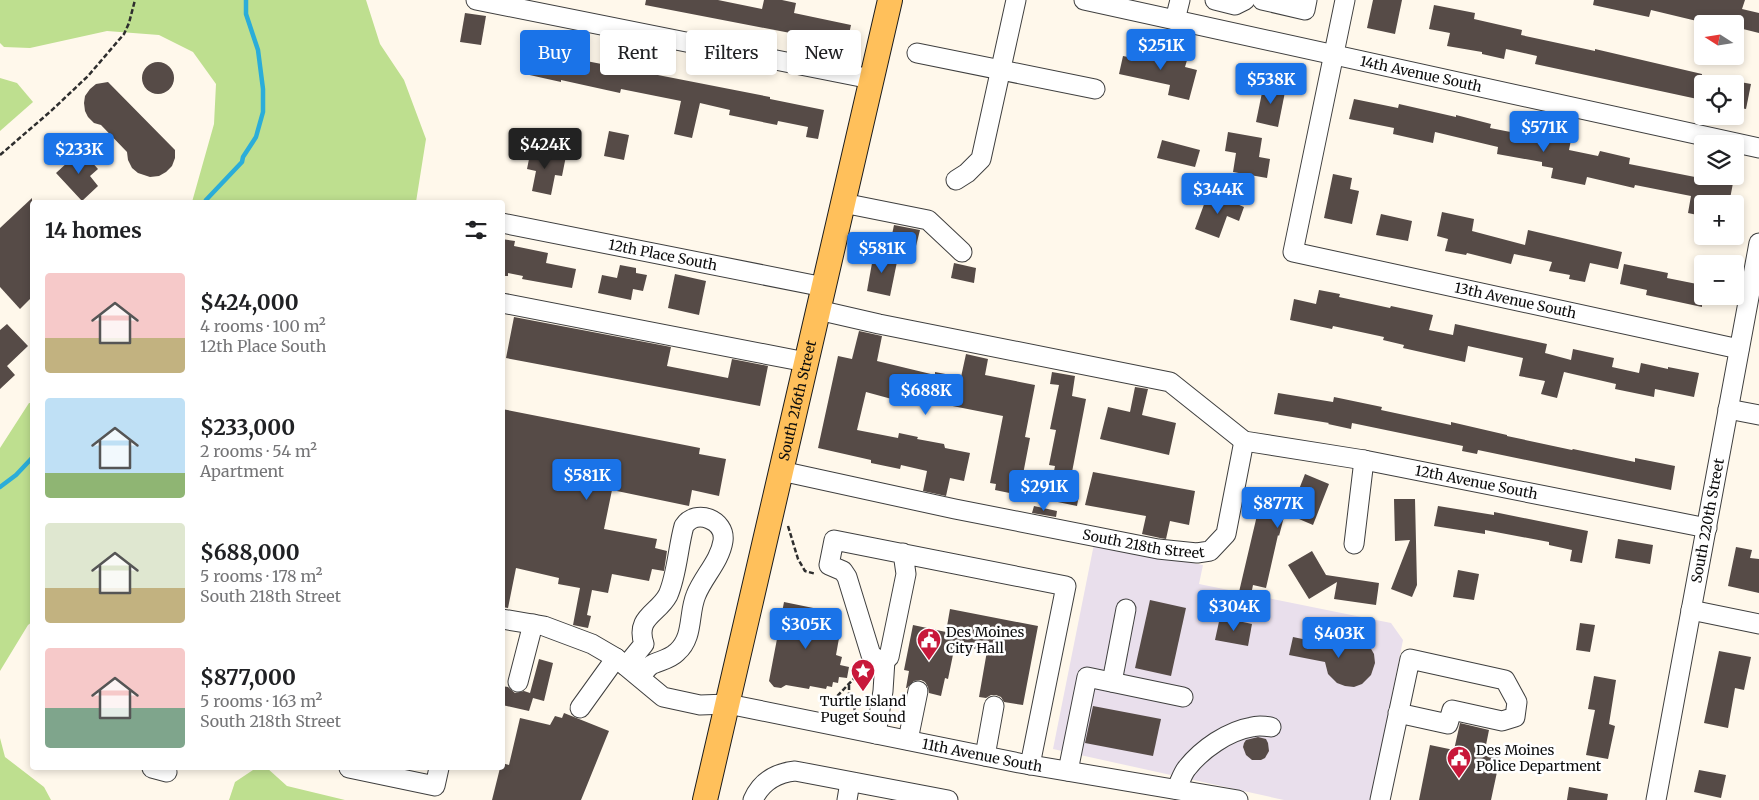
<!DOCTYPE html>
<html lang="en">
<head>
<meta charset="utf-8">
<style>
  :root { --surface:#fff; --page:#f6f6f6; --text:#202124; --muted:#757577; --accent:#1a73e8 }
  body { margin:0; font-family:Merriweather,serif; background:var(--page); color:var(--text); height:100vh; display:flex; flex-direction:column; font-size:19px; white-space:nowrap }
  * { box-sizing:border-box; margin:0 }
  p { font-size:16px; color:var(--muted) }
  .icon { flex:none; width:28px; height:28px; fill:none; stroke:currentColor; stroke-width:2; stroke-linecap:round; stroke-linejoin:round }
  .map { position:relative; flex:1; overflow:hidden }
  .sheet { position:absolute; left:30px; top:200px; width:475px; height:570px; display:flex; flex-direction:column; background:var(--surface); border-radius:5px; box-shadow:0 2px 8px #0003 }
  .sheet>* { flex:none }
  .banner { position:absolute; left:520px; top:30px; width:475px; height:45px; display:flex; gap:10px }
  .needle { width:32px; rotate:282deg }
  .fabs { position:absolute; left:1694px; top:15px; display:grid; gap:10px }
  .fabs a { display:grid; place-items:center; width:50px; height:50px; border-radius:5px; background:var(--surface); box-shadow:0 2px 8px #0003; font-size:25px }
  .price { position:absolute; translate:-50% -42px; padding:0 11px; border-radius:5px; background:var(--accent); color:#fff; font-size:16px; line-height:32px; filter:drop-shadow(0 1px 2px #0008) }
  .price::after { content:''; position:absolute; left:50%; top:30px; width:15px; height:11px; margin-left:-8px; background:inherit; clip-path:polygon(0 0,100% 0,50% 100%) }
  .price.selected { background:#222; color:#fff }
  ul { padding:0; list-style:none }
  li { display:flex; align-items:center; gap:15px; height:125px; padding:0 15px }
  li span { display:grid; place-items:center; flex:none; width:140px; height:100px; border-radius:5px; color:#555 }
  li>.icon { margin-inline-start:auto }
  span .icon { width:60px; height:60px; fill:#fffc; stroke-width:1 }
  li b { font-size:21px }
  h2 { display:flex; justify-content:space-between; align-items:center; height:60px; padding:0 15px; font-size:21px }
  .chip { padding:0 18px; border-radius:5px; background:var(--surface); box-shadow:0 2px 8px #0003; font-size:18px; line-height:45px }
  .chip.selected { background:var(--accent); color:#fff }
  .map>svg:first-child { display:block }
</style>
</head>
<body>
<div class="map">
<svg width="1759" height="800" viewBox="0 0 1759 800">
  <rect width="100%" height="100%" fill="#fff8eb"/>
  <polygon fill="#e9dfec" points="1094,544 1203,565 1199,584 1391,623 1403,640 1371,800 1284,800 1053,749"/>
  <g fill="#bedf8f">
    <polygon points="0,0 366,0 380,44 404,80 426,139 416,202 192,202 214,124 216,84 193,52 159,35 107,31 30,48 4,47 0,43"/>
    <polygon points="0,78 17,83 33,102 0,131"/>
    <polygon points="29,403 32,403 32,622 28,625 0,671 0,448"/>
    <polygon points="0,738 5,757 44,787 51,800 0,800"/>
    <polygon points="256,768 267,768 287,786 345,800 229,800 235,782"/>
  </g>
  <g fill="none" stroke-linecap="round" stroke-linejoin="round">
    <g stroke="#2badd9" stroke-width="4.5">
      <polyline points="205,202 206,200 242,162 243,157 256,137 263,112 263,89 258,50 246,14 246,0"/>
      <polyline points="0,487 16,475 32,458"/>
    </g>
  </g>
  <g fill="#564b47">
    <polygon points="646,0 718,0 762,9 764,0 782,0 796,3 794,13 851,25 847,44 645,5"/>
    <polygon points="1373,0 1402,0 1395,34 1367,28"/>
    <polygon points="1594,0 1745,0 1742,9 1759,13 1759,33 1735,27 1735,24 1723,24 1702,19 1701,22 1651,10 1649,17 1593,5"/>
    <polygon points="1434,5 1475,13 1474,19 1522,30 1521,35 1595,51 1595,49 1702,74 1702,100 1535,64 1537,56 1506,49 1504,59 1482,54 1482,52 1447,46 1450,33 1429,29"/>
    <polygon points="465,13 486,16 481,45 460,42"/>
    <polygon points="1135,49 1165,56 1166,52 1188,57 1185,67 1197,70 1189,100 1168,95 1170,85 1119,74 1123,56 1133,58"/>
    <polygon points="530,50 770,97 770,99 824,110 818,139 806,137 808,127 778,121 777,125 729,115 730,110 700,103 692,138 674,134 681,101 621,89 620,93 561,80 561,82 525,74"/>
    <circle cx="158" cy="78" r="16"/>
    <polygon points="1735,81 1751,84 1746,109 1735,107"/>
    <polygon points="108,82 175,150 175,158 172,166 166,172 159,176 150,177 138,173 132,168 128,160 127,152 101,125 94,123 88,117 85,111 84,103 85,96 90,89 96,84"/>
    <polygon points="1264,83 1286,87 1278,127 1256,122"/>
    <polygon points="1354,99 1398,108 1399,104 1456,117 1456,115 1491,124 1490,128 1547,139 1548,136 1571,140 1569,150 1598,156 1600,151 1630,158 1629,164 1695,177 1713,176 1712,179 1733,183 1729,204 1702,204 1702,216 1688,213 1691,196 1635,185 1634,188 1587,177 1585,185 1551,178 1553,168 1542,166 1542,162 1497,154 1498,147 1435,132 1433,143 1393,134 1394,128 1349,119"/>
    <polygon points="609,131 629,135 624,160 604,156"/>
    <polygon points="1228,132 1262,138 1259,157 1270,159 1267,178 1233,172 1236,153 1225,151"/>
    <polygon points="1162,140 1200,150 1195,167 1157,158"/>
    <polygon points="531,149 566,156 562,176 555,175 551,195 532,191 536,171 527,169"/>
    <polygon points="81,150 98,169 90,176 98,186 82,201 56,173"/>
    <polygon points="1333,174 1352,178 1350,189 1359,191 1352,224 1324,218"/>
    <polygon points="1216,195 1244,207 1239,221 1227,216 1219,238 1195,229 1206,199 1212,202"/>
    <polygon points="32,198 32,297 20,309 0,287 0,228"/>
    <polygon points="1442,212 1474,219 1472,231 1525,245 1528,230 1622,252 1618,269 1590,263 1585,282 1569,279 1570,275 1549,271 1552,262 1514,254 1511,264 1467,253 1466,255 1445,251 1448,239 1437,236"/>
    <polygon points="1381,214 1412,221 1408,241 1376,235"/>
    <polygon points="894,225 920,230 915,250 890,244"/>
    <polygon points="502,239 515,241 514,246 548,253 546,263 576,269 572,288 522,279 523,276 508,273 508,276 502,276"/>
    <polygon points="874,252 898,257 890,296 867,291"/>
    <polygon points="954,263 976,268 974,283 951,278"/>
    <polygon points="1624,264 1668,273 1667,278 1702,285 1702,307 1646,295 1647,290 1620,284"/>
    <polygon points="620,265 636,268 636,273 647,275 643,291 633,289 631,300 598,293 602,275 617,278"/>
    <polygon points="675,274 706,281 699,315 668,308"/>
    <polygon points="1319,290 1340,294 1339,297 1390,308 1391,306 1433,315 1429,330 1453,335 1455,324 1547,344 1545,353 1571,360 1573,349 1614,358 1612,367 1639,373 1641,363 1668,369 1668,367 1699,373 1694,397 1655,389 1654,397 1615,389 1616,384 1564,372 1557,398 1541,394 1545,381 1519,376 1523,358 1468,346 1465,362 1403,348 1404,345 1383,340 1384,337 1333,326 1332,329 1290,320 1294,299 1316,304"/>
    <polygon points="514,317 671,347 667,366 728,378 732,359 768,366 760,406 506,358"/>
    <polygon points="7,324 28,346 7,366 15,375 0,389 0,330"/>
    <polygon points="859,331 882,336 877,361 935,375 935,372 961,377 966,354 988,359 985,375 1035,385 1025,437 1030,438 1019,495 995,490 996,484 990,483 1003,416 912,398 910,404 866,392 857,430 898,438 899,433 918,437 917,439 944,444 945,448 970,453 964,481 950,478 946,496 923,491 927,471 901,465 900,469 871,463 871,460 818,448 838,356 852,359"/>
    <polygon points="1052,372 1075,376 1072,396 1086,399 1068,493 1079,495 1077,506 1048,500 1055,466 1049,465 1056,430 1050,429 1059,385 1050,384"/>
    <polygon points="1135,387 1148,389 1142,415 1176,423 1169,455 1100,439 1108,407 1130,412"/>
    <polygon points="1278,393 1333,402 1334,397 1382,407 1381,410 1451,425 1451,422 1507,435 1507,436 1572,450 1573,449 1635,462 1635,458 1675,466 1671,490 1478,450 1477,454 1462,451 1463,446 1352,423 1351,429 1328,424 1329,423 1274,414"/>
    <polygon points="502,409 700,448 699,454 726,459 719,496 692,490 689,506 612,490 604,529 657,539 655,548 667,551 664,571 652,569 649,581 612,574 608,593 592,590 587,615 591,616 588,628 573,625 580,588 558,584 559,578 516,568 508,608 502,607"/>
    <polygon points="1093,472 1195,491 1189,525 1170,521 1166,539 1160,538 1142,534 1146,516 1085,505"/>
    <polygon points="1305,474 1329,484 1313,525 1285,513 1279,536 1278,535 1266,588 1253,585 1251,595 1239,592 1262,494 1294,502"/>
    <polygon points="1394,499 1415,499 1417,585 1412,597 1391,589 1410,540 1395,541"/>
    <polygon points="1034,506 1057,511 1056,517 1032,513"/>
    <polygon points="1438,506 1494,515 1494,512 1588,531 1582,563 1570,561 1572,550 1549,545 1549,542 1485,530 1485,534 1434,526"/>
    <polygon points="1618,539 1653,545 1650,564 1615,558"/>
    <polygon points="1736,547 1752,550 1750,558 1759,559 1759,593 1728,586"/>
    <polygon points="1312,551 1326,575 1379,583 1376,605 1334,599 1337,582 1309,599 1288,565"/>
    <polygon points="1458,570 1479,574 1474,600 1453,597"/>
    <polygon points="1150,600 1186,608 1171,676 1135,668"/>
    <polygon points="784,602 823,610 821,616 832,618 831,625 841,627 836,655 842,657 840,665 849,667 847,678 839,677 838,683 833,682 832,687 827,686 826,689 810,686 809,689 786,685 781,688 774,687 769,681"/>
    <polygon points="950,609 1038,626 1023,705 1004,702 1001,697 996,695 991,695 986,698 979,697 987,651 955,645 948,679 945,678 941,696 929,693 928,687 925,682 921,680 914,681 907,688 906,688 909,671 904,670 913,625 946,632"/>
    <polygon points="1220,617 1252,624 1248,646 1215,640"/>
    <polygon points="1580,623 1595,625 1590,652 1576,650"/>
    <polygon points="1293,637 1331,645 1347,638 1356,638 1363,641 1370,647 1374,654 1375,663 1371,675 1362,684 1354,687 1345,686 1337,683 1328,674 1325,662 1289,655"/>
    <polygon points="1719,651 1751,657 1744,690 1735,688 1728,728 1704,723"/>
    <polygon points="539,659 553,663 544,701 533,698 529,711 502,705 502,686 508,687 515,693 524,691 530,693"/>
    <polygon points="1594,676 1616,680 1609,724 1615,726 1608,759 1586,755 1595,710 1588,709"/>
    <polygon points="1093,706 1161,719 1153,756 1085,743"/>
    <polygon points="564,713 609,731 581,800 492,800 500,768 502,768 502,763 509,765 520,718 550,725 555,716 562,718"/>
    <polygon points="1460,723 1489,730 1484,755 1500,758 1491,800 1419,800 1430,745 1454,750"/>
    <polygon points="1258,737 1266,739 1268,743 1269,751 1265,758 1261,760 1252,760 1246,755 1243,747 1244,743 1246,740"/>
    <polygon points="1699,770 1726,775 1721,798 1694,792"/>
    <polygon points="1569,787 1608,794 1607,800 1567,800"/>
  </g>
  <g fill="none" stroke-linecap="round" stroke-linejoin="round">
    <defs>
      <g id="minor">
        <polyline points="476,0 871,79"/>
        <path id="s1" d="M1084 0 1759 148"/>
        <polyline points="1215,0 1235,5 1245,0"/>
        <polyline points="1262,0 1305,10 1307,0"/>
        <path id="s2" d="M1345 0 1293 252 1739 349"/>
        <polyline points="1175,20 1180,0"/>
        <polyline points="917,53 1095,89"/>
        <polyline points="956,180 967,173 981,159 1016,0"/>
        <polyline points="843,203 928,220 962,252"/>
        <path id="s3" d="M502 223 824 287"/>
        <polyline points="502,303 806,362"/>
        <path id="s4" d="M818 310 879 324 1170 382 1244 441 1364 460 1707 528"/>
        <polyline points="1728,409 1759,415"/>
        <path id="s5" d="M781 471 955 509 1158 549 1197 553 1210 551 1226 534 1244 441"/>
        <polyline points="1354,544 1364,460"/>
        <polyline points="903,553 906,574 889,657 885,660 877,659 871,655 847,577 843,571 829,565 834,540 1066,586 1030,765"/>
        <polyline points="1691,610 1759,624"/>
        <path id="s6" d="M502 619 544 626 592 644 616 658 663 697 700 705 728 704 1019 763 1238 800"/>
        <path d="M626 666 644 644C635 617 658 614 668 595 677 575 678 547 684 526 696 508 726 520 723 541 720 561 703 577 696 595 688 614 694 637 677 652 670 659 662 660 653 664 648 666 644 673 640 677"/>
        <polyline points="518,682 533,624"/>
        <polyline points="1112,682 1126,609"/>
        <polyline points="580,708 616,658"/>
        <polyline points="876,734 883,691 885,660"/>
        <polyline points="908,740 918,691"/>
        <polyline points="985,756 994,706"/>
        <polyline points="152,768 167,772"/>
        <polyline points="349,768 435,786 439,768"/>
        <polyline points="1068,771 1087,677 1183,697"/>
        <path d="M1176 789C1180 783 1182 774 1187 768 1202 749 1228 731 1252 727 1258 725 1265 726 1271 727"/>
        <path d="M753 800C761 782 776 773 795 771L948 800"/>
        <polyline points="847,800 850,782"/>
        <polyline points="1380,800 1410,659 1505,680 1517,702 1515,717 1502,721 1452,710 1448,724 1398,713"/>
        <path id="s7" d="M1656 800 1759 243"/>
      </g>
      <g id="major">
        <path id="s8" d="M705 800 890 0"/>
      </g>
    </defs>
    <use href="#minor" stroke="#3f3f3f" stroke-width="21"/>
    <use href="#major" stroke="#1d1d1d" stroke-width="26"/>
    <g stroke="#2e2e2e" stroke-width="2.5" stroke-dasharray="5 2.5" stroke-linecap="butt">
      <polyline points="0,155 51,111 88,76 124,34 129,23 135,0"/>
      <polyline points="788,526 798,559 805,571 816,574"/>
      <polyline points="849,685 849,694 856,713"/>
      <polyline points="827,707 861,671 862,668"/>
    </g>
    <use href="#minor" stroke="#fff" stroke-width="19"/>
    <use href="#major" stroke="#ffc05b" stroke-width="24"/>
  </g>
  <defs>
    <symbol id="civic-pin" viewBox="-11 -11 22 30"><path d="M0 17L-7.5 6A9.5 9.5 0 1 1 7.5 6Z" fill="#c8183a" stroke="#fff"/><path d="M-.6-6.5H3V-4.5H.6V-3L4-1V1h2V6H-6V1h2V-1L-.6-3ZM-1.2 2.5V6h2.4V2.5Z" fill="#fff"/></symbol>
    <symbol id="sight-pin" viewBox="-11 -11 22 30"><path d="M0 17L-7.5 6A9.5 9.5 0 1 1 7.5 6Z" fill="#c8183a" stroke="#fff"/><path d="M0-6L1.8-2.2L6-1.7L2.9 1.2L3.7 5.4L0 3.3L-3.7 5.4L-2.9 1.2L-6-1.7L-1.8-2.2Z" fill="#fff"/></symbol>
  </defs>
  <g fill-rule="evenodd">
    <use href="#civic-pin" x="915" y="626" width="28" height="38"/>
    <use href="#sight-pin" x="849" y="657" width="28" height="38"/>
    <use href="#civic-pin" x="1445" y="744" width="28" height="38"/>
  </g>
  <g text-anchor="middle" stroke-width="5" stroke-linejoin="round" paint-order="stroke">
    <g font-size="14" fill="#0c0c0c" stroke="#fff">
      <text dy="5" stroke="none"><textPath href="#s1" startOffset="345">14th Avenue South</textPath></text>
      <text dy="5" stroke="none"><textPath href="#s3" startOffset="164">12th Place South</textPath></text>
      <text dy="5" stroke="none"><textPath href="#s2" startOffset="485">13th Avenue South</textPath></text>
      <text dy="5" stroke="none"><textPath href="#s8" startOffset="410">South 216th Street</textPath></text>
      <text dy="5" stroke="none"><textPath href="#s4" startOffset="690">12th Avenue South</textPath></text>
      <text dy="5" stroke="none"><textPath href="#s7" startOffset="284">South 220th Street</textPath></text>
      <text dy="5" stroke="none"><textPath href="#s5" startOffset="370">South 218th Street</textPath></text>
      <text dy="5" stroke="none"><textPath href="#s6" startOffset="508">11th Avenue South</textPath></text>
    </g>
    <g font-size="14" fill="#0c0c0c" stroke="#fff" text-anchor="start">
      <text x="946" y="637">Des Moines<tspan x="946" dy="16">City Hall</tspan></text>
      <text x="863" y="706" text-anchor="middle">Turtle Island<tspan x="863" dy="16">Puget Sound</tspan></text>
      <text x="1476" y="755">Des Moines<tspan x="1476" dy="16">Police Department</tspan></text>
    </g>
  </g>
</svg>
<div class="fabs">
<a><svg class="needle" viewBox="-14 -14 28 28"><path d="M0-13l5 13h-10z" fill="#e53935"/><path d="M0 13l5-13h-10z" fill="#757577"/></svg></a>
<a><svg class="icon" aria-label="locate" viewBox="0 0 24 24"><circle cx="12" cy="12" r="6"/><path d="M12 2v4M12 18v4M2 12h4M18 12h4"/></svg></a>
<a><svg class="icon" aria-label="layers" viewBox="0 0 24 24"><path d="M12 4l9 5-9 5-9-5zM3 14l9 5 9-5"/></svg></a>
<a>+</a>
<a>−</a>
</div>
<b class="price" style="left:1161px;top:71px">$251K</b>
<b class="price" style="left:1271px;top:105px">$538K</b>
<b class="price" style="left:1544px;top:153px">$571K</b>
<b class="price selected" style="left:545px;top:170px">$424K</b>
<b class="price" style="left:79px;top:175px">$233K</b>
<b class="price" style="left:1218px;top:215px">$344K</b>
<b class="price" style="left:882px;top:274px">$581K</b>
<b class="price" style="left:926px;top:416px">$688K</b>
<b class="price" style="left:587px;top:501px">$581K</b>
<b class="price" style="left:1044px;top:512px">$291K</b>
<b class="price" style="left:1278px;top:529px">$877K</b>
<b class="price" style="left:1234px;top:632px">$304K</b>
<b class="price" style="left:806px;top:650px">$305K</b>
<b class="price" style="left:1339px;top:659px">$403K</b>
<div class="banner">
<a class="chip selected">Buy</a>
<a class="chip">Rent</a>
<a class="chip">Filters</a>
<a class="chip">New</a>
</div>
<section class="sheet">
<h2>14 homes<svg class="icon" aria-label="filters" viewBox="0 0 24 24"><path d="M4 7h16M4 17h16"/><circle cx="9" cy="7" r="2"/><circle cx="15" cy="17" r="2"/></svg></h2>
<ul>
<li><span style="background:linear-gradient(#f6c9c9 65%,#c2b280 0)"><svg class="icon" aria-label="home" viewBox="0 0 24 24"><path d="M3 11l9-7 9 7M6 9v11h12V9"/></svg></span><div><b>$424,000</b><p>4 rooms · 100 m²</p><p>12th Place South</p></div></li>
<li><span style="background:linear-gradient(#bfe0f5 75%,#8fb573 0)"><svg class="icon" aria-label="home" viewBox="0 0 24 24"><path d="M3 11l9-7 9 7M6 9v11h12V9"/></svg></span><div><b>$233,000</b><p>2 rooms · 54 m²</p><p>Apartment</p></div></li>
<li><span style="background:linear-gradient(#dfe7d0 65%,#c2b280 0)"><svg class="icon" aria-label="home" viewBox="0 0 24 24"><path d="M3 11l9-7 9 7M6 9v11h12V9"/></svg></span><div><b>$688,000</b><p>5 rooms · 178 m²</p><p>South 218th Street</p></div></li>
<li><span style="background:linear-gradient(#f6c9c9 60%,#7fa58c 0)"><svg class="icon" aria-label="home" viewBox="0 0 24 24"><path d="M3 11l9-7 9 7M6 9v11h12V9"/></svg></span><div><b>$877,000</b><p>5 rooms · 163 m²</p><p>South 218th Street</p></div></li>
</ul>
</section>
</div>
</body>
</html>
